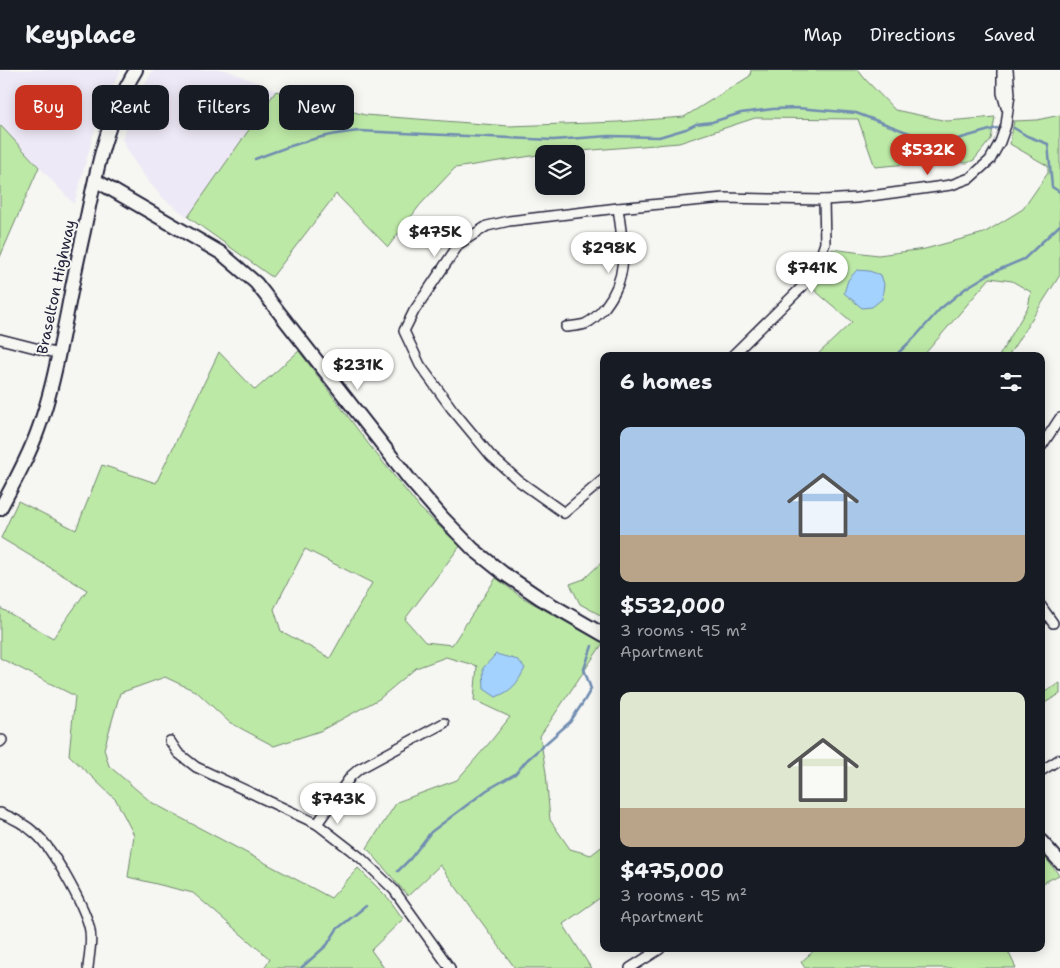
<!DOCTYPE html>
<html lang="en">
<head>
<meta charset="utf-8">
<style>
  :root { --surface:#171b24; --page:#242831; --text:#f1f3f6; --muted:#9ea1a6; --line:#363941; --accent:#c8321e }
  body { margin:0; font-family:"Shantell Sans",sans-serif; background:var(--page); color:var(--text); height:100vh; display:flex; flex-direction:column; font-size:19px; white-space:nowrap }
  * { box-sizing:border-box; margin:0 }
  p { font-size:16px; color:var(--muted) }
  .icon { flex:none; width:28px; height:28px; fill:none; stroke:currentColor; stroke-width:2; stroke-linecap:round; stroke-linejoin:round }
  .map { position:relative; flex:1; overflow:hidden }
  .drawer { position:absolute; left:600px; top:282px; width:445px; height:600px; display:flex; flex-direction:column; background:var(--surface); border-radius:10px; box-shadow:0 2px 12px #0003 }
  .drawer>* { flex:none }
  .guide { position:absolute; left:15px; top:15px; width:475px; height:45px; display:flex; gap:10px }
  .fabs { position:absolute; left:535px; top:75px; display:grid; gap:10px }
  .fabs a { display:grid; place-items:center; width:50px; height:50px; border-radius:10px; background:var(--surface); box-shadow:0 2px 12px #0003; font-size:25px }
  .price { position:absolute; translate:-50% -42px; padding:0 11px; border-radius:18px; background:#fff; color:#222; font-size:16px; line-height:32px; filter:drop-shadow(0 1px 2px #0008) }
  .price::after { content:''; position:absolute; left:50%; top:30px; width:15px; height:11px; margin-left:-8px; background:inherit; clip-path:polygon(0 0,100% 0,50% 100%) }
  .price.active { background:var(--accent); color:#fff }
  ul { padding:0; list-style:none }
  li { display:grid; align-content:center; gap:10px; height:265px; padding:0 20px }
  li span { display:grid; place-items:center; height:155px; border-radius:10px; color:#555 }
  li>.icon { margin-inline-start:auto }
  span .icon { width:90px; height:90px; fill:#fffc; stroke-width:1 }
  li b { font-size:21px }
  h2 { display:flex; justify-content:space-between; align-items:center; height:60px; padding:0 20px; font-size:21px }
  .pill { padding:0 18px; border-radius:10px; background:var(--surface); box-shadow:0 2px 12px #0003; font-size:18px; line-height:45px }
  .pill.active { background:var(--accent); color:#fff }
  header { display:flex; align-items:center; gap:30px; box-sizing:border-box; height:70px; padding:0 25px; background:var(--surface); border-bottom:1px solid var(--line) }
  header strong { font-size:24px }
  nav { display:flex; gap:28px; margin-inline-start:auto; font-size:18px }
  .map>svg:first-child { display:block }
</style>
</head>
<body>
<header>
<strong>Keyplace</strong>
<nav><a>Map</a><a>Directions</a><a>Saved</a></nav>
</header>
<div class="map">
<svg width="1060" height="898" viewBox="0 0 1060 898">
  <rect width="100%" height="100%" fill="#f6f6f2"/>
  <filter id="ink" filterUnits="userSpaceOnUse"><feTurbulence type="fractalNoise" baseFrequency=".02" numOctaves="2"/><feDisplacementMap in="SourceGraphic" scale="10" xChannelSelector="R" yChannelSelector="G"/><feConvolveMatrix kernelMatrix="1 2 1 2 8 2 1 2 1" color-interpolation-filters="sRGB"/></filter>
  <g filter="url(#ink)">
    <g fill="#eee9f6">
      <polygon points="0,0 121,0 107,27 94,62 74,134 0,55"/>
      <polygon points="153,0 226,0 276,21 188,147 164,129 148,111 132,88 122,69 145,14"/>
    </g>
    <g fill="#bde9a6" stroke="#708670" fill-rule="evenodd">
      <polygon points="751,0 858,0 865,9 895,40 947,51 995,47 991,69 974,90 967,93 941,91 875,97 858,49 755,48 679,73 544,84 455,98 420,135 388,177 336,124 272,207 188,147 276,21 365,45 509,56 618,52 684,47 750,6"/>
      <polygon points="1060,45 1060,205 1008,286 999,286 1028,237 1031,222 1012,211 990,208 923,286 816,286 852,252 813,219 827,199 832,179 878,185 925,179 984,163 1023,139 1048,103 1048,96 1010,74 1014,51 1037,50"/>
      <polygon points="0,55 39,97 0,187"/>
      <path d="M299 281 370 376 419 437 460 476 405 549 425 572 452 575 496 508 520 526 603 573 540 666 546 703 550 750 570 779 591 785 604 775V825L563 854 591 898H515L440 795 408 826 367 778 397 732 457 710 491 671 510 647 474 630 477 596 446 587 416 598 379 629 320 661 274 676 229 652 197 622 165 607 120 623 104 679 109 696 151 732 331 828 358 798 389 829 403 849 371 880 384 898H264L270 889 193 823 128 807 134 765 116 730 69 685 75 626 0 588V538L53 568 87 520 1 468 18 431 76 460 102 395 156 413 219 282 255 320ZM305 479 372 513 330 588 281 561 274 539Z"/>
      <polygon points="604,490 604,547 580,534 570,514 584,509"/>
      <polygon points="1060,613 1060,624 1041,635 1041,624"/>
      <polygon points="1041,782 1059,805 1041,814"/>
      <polygon points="816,879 1007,879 1016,898 805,898 801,892"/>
    </g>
    <g fill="#a3d2ff" stroke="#6f8cb1">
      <polygon points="857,200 869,201 881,205 884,214 882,229 872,237 862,238 844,223 848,210"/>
      <path d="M496 584 518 590 525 598C517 614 513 620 496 627L484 619 483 598Z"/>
    </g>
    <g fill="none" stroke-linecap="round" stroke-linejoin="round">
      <g stroke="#6f8cb1" stroke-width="2.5">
        <polyline points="1014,58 1027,66 1048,74 1052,117 1060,122"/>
        <path d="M255 89C289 76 322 64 359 61L553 70 609 66 659 67 686 59 696 54 712 52 741 43 773 39 797 38 856 43 912 64 947 72 997 58"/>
        <polyline points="895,286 916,266 940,239 966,218 989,204 1024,189 1060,155"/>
        <polyline points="398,801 410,789 431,762 487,720 515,704 527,690 570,652 584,631 591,619 584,599 592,576"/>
        <polyline points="301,898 327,875 337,859 366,836"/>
      </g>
      <defs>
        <g id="street">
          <polyline points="1002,0 1002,23 1006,37"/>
          <path d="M566 257C572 256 579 256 585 254 592 251 600 243 605 237 630 205 623 175 618 138"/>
          <polyline points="0,269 59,284"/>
          <polyline points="732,286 803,216 817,197 825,173 824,130"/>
          <polyline points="1041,377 1060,348"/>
          <polyline points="604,409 564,443 519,411 491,386 452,339 420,295 404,261 414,241 459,174 487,156 509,151 618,138 724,128 824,130 856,128 951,115 970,108 990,90 1000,72 1006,55 1010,24 1008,0"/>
          <polyline points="1041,536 1053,553"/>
          <polyline points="170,671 178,683 196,697 317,754 361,788 394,820 450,898"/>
          <polyline points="0,672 2,670"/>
          <polyline points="1041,701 1060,689"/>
          <path d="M0 743C14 748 25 754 36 764 53 779 83 834 89 856 93 869 89 885 88 898"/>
          <polyline points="317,754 351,706 359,699 444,653"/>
          <polyline points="630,898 660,879"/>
        </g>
        <g id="secondary">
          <polyline points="95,110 221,183 256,213 410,410 442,447 473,479 503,503 540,528 604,565"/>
          <path d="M0 439C14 413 28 388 38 360 52 322 59 282 67 243 72 216 78 188 84 161 95 107 106 48 136 0"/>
          <polyline points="1041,771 1060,792"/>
        </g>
      </defs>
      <use href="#street" stroke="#22223b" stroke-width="12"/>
      <use href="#secondary" stroke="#22223b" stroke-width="16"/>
      <use href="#street" stroke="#f6f6f2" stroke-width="9"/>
      <use href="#secondary" stroke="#f6f6f2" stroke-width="12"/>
    </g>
  </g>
  <g text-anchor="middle" stroke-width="4" stroke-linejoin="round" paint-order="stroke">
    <g font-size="15" fill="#22223b" stroke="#f6f6f2">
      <text transform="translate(56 217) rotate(-78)" y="5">Braselton Highway</text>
    </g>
  </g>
</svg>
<div class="fabs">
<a><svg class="icon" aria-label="layers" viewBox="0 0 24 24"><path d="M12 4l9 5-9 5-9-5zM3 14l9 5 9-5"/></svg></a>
</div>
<b class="price active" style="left:928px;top:106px">$532K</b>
<b class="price" style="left:435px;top:188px">$475K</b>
<b class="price" style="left:609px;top:204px">$298K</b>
<b class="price" style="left:812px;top:224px">$741K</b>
<b class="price" style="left:358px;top:321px">$231K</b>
<b class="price" style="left:338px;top:755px">$743K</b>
<div class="guide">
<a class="pill active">Buy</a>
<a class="pill">Rent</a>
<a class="pill">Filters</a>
<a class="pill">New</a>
</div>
<section class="drawer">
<h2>6 homes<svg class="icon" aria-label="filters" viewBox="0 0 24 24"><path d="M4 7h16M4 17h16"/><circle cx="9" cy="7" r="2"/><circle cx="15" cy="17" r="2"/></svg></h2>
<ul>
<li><span style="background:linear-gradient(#a9c7e8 70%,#b9a48a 0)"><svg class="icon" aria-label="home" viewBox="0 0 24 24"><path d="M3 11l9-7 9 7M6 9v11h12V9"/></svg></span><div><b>$532,000</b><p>3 rooms · 95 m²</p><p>Apartment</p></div></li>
<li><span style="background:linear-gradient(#dfe7d0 75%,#b9a48a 0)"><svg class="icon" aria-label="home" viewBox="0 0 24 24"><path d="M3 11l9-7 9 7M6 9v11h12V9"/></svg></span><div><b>$475,000</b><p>3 rooms · 95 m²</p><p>Apartment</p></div></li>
</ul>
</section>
</div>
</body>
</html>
